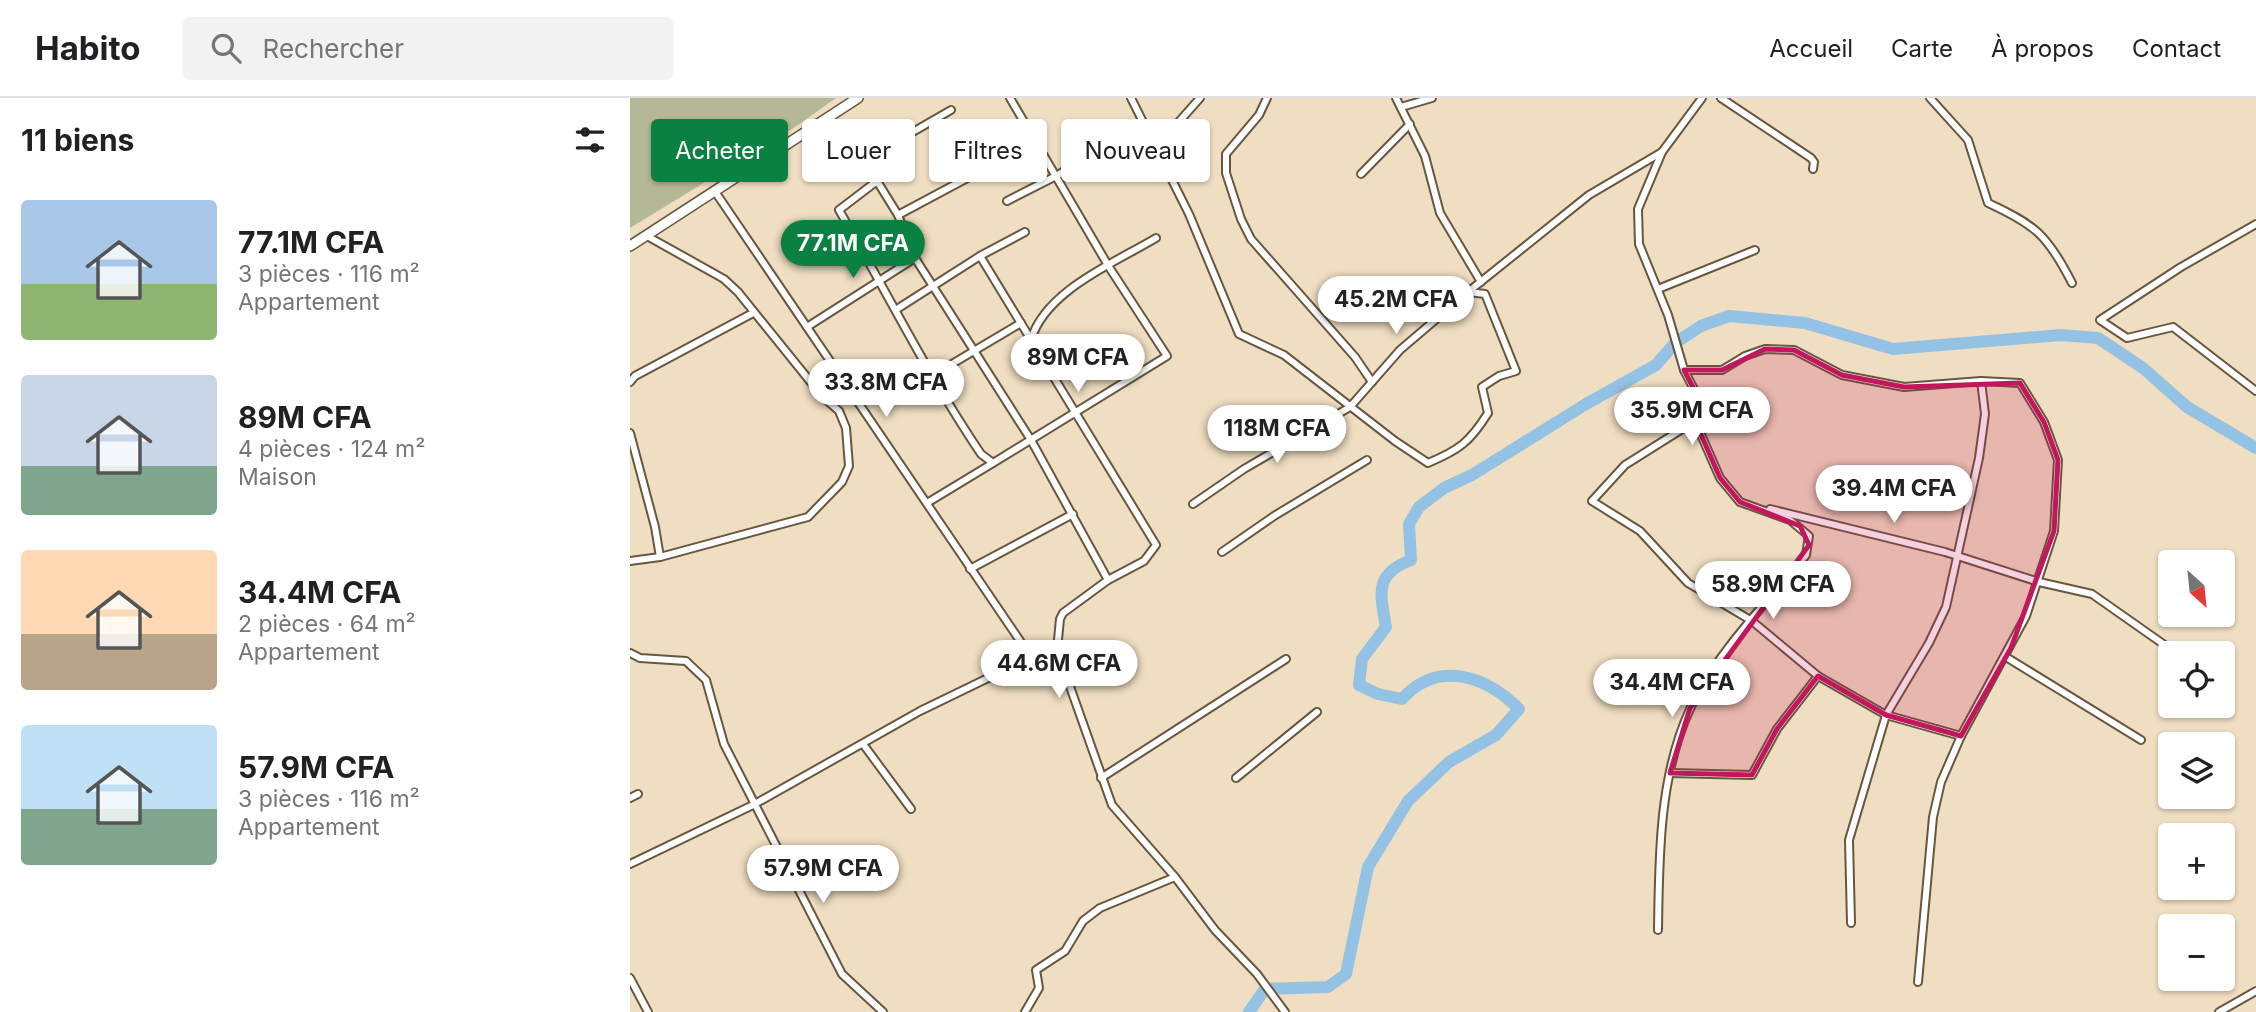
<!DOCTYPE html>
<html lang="fr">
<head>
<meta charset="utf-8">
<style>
  :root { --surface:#fff; --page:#f2f2f2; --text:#202124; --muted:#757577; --line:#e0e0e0; --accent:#0b8043 }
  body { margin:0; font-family:Inter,sans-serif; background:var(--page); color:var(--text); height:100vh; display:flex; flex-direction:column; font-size:26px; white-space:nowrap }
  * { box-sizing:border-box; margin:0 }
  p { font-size:23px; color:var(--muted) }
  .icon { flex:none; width:38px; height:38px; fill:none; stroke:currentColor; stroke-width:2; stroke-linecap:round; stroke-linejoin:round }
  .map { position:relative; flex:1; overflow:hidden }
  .details { display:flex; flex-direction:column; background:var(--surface); width:630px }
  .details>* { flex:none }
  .hud { position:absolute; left:21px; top:21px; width:665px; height:63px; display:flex; gap:14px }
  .needle { width:46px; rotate:153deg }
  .tools { position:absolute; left:1528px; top:452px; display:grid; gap:14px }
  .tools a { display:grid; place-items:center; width:77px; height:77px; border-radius:7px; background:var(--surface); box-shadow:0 2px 5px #0004; font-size:35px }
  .price { position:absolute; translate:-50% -60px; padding:0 16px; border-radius:24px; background:#fff; color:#222; font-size:23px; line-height:46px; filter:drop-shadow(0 2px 4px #0008) }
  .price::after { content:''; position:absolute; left:50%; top:42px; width:21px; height:16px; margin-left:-10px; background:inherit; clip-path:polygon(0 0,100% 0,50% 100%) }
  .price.on { background:var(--accent); color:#fff }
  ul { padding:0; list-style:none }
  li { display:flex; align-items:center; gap:21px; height:175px; padding:0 21px }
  li span { display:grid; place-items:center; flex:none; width:196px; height:140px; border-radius:7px; color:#555 }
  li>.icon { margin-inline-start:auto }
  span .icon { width:84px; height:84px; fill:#fffc; stroke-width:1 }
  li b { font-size:30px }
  h2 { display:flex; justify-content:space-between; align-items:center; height:84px; padding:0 21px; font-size:30px }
  .pill { padding:0 24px; border-radius:7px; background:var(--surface); box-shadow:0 2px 5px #0004; font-size:24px; line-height:63px }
  .pill.on { background:var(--accent); color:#fff }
  header { display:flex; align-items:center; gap:42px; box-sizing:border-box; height:98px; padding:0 35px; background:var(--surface); border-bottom:2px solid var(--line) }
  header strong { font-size:33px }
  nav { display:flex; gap:38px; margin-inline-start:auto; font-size:24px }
  .search { width:490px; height:63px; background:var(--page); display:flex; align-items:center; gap:18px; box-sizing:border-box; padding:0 24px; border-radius:7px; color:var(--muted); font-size:26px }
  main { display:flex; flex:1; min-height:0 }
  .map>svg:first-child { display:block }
</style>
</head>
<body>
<header>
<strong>Habito</strong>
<div class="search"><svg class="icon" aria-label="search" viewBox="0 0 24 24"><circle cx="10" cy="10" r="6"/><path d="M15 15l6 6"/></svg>Rechercher</div>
<nav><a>Accueil</a><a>Carte</a><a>À propos</a><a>Contact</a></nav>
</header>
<main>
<section class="details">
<h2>11 biens<svg class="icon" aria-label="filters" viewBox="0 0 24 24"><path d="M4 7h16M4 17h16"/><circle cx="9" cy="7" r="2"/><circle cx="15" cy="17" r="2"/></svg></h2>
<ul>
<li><span style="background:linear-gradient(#a9c7e8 60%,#8fb573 0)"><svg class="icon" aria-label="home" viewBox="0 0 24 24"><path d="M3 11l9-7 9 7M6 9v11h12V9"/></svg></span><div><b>77.1M CFA</b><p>3 pièces · 116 m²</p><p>Appartement</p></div></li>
<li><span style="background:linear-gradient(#c9d6e8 65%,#7fa58c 0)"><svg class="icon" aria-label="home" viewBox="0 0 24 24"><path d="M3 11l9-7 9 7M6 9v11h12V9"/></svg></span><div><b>89M CFA</b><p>4 pièces · 124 m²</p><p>Maison</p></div></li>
<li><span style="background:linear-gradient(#ffd9b3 60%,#b9a48a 0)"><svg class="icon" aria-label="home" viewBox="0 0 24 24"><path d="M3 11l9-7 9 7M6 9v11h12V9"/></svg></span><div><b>34.4M CFA</b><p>2 pièces · 64 m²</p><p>Appartement</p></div></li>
<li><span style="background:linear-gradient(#bfe0f5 60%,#7fa58c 0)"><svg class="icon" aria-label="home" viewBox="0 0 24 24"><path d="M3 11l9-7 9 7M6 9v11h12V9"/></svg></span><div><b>57.9M CFA</b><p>3 pièces · 116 m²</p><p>Appartement</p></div></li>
</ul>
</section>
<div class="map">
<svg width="1626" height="914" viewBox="0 0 1626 914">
  <rect width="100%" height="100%" fill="#f0dec2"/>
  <polygon fill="#b4b897" points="0,0 206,0 165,29 0,130"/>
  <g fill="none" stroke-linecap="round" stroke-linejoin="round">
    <path stroke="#94c2e4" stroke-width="12" d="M619 914 635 891 698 889 716 876 738 769 778 703 819 664 866 637 889 611C856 578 808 561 772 601L748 596 729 587 732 561 756 529C750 495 744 476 781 462L779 426 789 409 814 390 842 377 956 306 1026 267 1045 245 1071 228 1099 218 1175 225 1263 251 1431 237 1468 240 1513 270 1557 309 1626 350"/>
    <defs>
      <g id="street">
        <path d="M501 0 559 116 609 236 654 257 765 343 798 365C829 352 840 344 858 315L852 289 869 278 886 273 855 196 838 194"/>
        <polyline points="637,0 629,17 596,56 596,75 611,121 621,141 725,259 742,284"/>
        <polyline points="766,0 795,58 810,115 851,184"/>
        <polyline points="1072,0 1032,54 1008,111 1009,146 1038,217 1054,272 1092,272 1115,258 1135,251 1164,252 1212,277 1274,289 1351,283 1390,285 1414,324 1428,362 1424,433 1396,518 1331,638 1311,684 1303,719 1288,884"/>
        <polyline points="1091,0 1181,60 1184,64 1183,71"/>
        <path d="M1300 0 1338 42 1358 105C1406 127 1418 138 1442 185"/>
        <polyline points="771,9 802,0"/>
        <polyline points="321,12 255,50 243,70 247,83 268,117 285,160 401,342 478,482"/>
        <polyline points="522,42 547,26 570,0"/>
        <polyline points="731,76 780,26"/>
        <path d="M247 83 209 112C257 194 298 278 351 356L363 365 537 258 479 169 380 0"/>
        <polyline points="86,95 403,562"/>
        <polyline points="377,103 428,77 477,45"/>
        <polyline points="268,117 356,70"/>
        <polyline points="1626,126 1551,169 1470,222 1497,240 1543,229 1626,293"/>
        <polyline points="350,158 526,447 514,463 478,482 433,515 430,521 427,552"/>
        <polyline points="1028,191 1125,152"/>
        <polyline points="267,211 350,158 395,134"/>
        <polyline points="177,229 285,160"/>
        <path d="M401 242C415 193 484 165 526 140"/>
        <polyline points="300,279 391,225"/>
        <polyline points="0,284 5,278 123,215"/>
        <polyline points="1065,323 995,367 962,403 1010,433 1058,485 1122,523 1188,578 1256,617 1331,638"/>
        <polyline points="0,335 25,429 30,459"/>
        <polyline points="297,405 363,365"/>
        <polyline points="563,406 614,371 720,309 770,252 838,194 959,97 1032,54"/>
        <polyline points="1140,411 1315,454 1409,484 1462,496 1546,555"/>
        <polyline points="592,454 644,418 737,362"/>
        <polyline points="0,463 30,459 178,419 212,384 219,368 216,330 209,313 192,298 108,194 94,181 17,138"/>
        <polyline points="340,471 443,416"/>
        <polyline points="0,555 10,560 56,563 76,582 94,646 212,876 253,914"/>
        <polyline points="1376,559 1511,642"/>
        <polyline points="233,646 281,711"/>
        <polyline points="1040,675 1122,677 1147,631 1188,578"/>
        <polyline points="471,680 656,561"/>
        <polyline points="606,680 687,614"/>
        <polyline points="0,700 8,696"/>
        <polyline points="0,766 123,707 290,613 356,581 427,552 482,707 545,779 585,832 627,876 655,914"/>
        <polyline points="1221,825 1219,742 1256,617 1299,545 1316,509 1349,360 1355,316 1351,283"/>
        <path d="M1028 832C1029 759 1029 678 1060 611 1084 558 1139 502 1176 457L1179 438 1160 422 1110 404 1090 380 1065 323 1069 301 1054 272"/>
        <polyline points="0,880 18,914"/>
        <polyline points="395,914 409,890 406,872 435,853 453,823 470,810 545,779"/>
        <polyline points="1589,914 1626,893"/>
      </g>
      <polyline id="secondary" points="0,148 228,0"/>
    </defs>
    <use href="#street" stroke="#67573f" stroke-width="10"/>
    <use href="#secondary" stroke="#67573f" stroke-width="12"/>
    <use href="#street" stroke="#fff" stroke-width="6"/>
    <use href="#secondary" stroke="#fff" stroke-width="9"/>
  </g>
  <path fill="#c2185b" fill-opacity="0.2" stroke="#c2185b" stroke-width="5" stroke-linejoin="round" d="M1135 251 1164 252 1212 277 1274 289 1390 285 1414 324 1428 362 1424 433 1381 550 1331 638 1256 617 1188 578 1147 631 1122 677 1040 675 1060 610 1179 447 1170 428 1110 404 1090 380 1065 323 1069 301 1054 272H1092Z"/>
</svg>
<div class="tools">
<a><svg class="needle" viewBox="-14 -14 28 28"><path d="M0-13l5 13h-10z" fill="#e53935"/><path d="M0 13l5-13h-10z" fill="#757577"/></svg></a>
<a><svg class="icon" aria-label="locate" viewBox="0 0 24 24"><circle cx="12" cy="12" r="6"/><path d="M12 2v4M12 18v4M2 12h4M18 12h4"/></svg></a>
<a><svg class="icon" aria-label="layers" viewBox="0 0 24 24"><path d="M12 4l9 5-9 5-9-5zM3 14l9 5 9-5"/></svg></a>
<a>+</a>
<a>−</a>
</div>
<b class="price on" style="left:223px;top:182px">77.1M CFA</b>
<b class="price" style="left:766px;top:238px">45.2M CFA</b>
<b class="price" style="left:448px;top:296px">89M CFA</b>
<b class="price" style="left:256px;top:321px">33.8M CFA</b>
<b class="price" style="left:1062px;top:349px">35.9M CFA</b>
<b class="price" style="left:647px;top:367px">118M CFA</b>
<b class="price" style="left:1264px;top:427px">39.4M CFA</b>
<b class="price" style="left:1143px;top:523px">58.9M CFA</b>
<b class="price" style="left:429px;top:602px">44.6M CFA</b>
<b class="price" style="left:1042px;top:621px">34.4M CFA</b>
<b class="price" style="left:193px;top:807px">57.9M CFA</b>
<div class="hud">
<a class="pill on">Acheter</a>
<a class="pill">Louer</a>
<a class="pill">Filtres</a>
<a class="pill">Nouveau</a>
</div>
</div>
</main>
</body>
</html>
